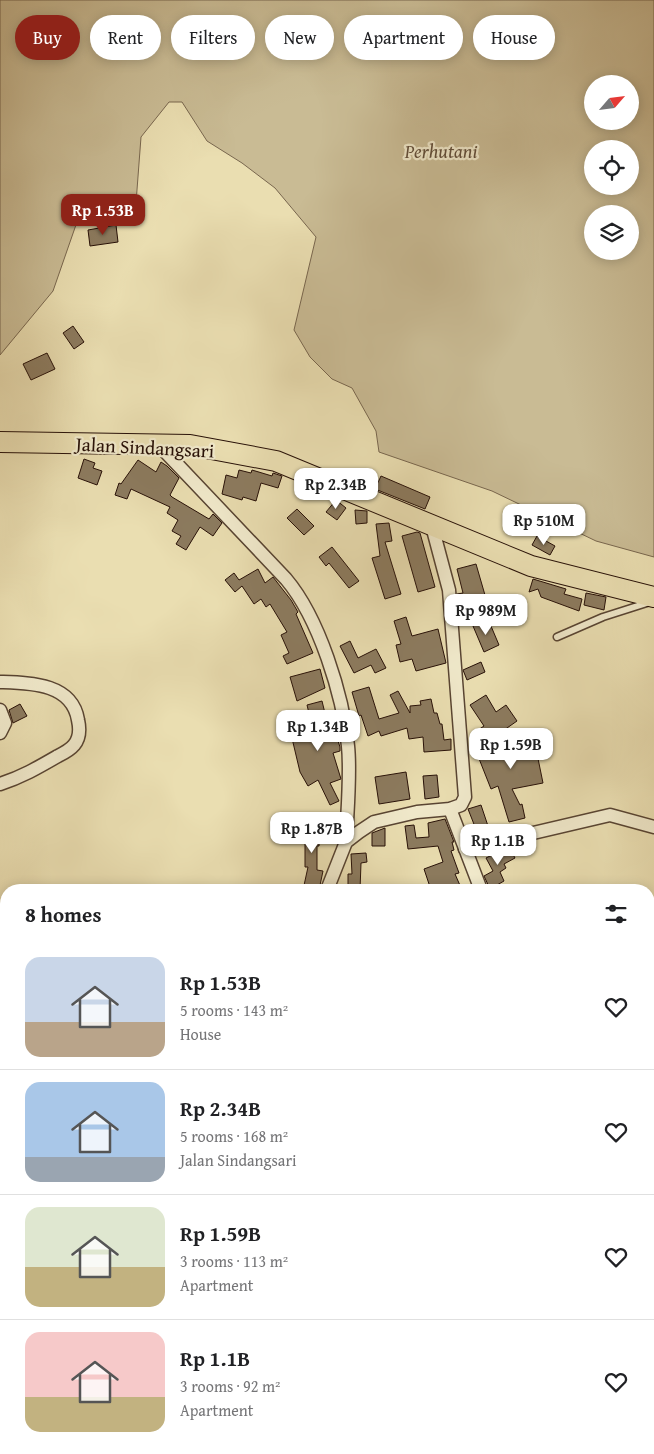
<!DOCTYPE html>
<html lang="en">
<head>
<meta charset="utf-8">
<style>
  :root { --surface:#fff; --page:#f2f2f2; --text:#202124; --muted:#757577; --line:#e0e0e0; --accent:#8f2418 }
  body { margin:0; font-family:"Gentium Book Plus",serif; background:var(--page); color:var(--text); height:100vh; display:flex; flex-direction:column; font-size:19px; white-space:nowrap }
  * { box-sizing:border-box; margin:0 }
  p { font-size:16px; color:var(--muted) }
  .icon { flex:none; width:28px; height:28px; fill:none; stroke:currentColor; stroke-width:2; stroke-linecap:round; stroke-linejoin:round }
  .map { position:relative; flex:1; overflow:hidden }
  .details { position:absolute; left:0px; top:884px; width:655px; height:571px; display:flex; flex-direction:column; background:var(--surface); border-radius:20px 20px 0 0; box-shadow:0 2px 12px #0003 }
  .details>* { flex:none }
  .guide { position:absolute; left:15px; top:15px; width:625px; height:45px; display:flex; gap:10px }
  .needle { width:32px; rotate:62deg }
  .tools { position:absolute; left:584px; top:75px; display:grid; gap:10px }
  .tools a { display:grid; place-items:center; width:55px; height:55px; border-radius:50%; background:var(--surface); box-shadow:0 2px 12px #0003; font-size:25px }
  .price { position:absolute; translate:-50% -42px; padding:0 11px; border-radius:10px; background:#fff; color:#222; font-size:16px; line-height:32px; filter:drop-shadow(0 1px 2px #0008) }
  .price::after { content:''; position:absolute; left:50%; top:30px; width:15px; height:11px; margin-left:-8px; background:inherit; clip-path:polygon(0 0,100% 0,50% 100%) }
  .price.current { background:var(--accent); color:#fff }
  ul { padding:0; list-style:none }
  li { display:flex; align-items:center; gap:15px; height:125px; padding:0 25px }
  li+li { border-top:1px solid var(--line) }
  li span { display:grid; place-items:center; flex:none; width:140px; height:100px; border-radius:15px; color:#555 }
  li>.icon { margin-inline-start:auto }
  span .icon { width:60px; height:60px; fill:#fffc; stroke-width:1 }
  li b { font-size:21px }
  h2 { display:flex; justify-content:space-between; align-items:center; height:60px; padding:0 25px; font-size:21px }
  .chip { padding:0 18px; border-radius:22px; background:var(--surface); box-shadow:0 2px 12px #0003; font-size:18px; line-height:45px }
  .chip.current { background:var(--accent); color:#fff }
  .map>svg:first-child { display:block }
</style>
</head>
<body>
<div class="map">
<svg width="654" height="1454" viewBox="0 0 654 1454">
  <rect width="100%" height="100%" fill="#eadeb1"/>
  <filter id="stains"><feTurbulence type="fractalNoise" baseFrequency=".004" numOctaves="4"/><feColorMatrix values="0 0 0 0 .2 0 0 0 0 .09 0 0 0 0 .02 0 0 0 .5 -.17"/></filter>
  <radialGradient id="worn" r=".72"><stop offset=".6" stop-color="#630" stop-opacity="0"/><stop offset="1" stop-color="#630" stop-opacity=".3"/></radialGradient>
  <path fill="#c9bb94" stroke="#78664e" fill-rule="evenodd" d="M0 0H654V557L596 541 492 491 379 452 376 431 352 388 332 379 310 357 294 330 316 237 275 188 242 163 207 141 182 102H169L141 137 136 203 78 219 53 291 0 355ZM592 84H630V121H592ZM592 149H630V186H592ZM592 214H630V251H592Z"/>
  <g fill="#8c7b5f" stroke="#271007">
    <polygon points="116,225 118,242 90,246 88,230"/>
    <polygon points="73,326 84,342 74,349 63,333"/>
    <polygon points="47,353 55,369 31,380 23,364"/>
    <polygon points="84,459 95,463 93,468 102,471 97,485 78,478"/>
    <polygon points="138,460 156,472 161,462 167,466 179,478 170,495 172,497 209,519 213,514 222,523 213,536 200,527 186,550 176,544 181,536 172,531 178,520 167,513 170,507 131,489 127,499 115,495 119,483 121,484"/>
    <polygon points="239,470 251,473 252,470 272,476 273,473 282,476 278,488 261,483 256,501 243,497 242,500 222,494 226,475 237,478"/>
    <polygon points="381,476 430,497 425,509 375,489"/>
    <polygon points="336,500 346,508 337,520 326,512"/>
    <polygon points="297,509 314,526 304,535 287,518"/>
    <polygon points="355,510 367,511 367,523 356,524"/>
    <polygon points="389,523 392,541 385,542 401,594 385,599 372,558 380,556 376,524"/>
    <polygon points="417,532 420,533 435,587 418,592 402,536"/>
    <polygon points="537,536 555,546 550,555 532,545"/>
    <polygon points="332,547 359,581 349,588 329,563 326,566 319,557"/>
    <polygon points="476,564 487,602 459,608 457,594 463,593 457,569"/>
    <polygon points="258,569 265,583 273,577 291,600 298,612 296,614 313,653 287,664 283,656 289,653 281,635 287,632 270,604 266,607 261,599 254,604 242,586 235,592 225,580 234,573 239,580"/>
    <polygon points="533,579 566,589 564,594 582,599 579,611 541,597 538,589 529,592"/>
    <polygon points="586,593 606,597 604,610 584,605"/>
    <polygon points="406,617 412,636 438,629 446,663 416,671 412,659 400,662 396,645 401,644 394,621"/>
    <polygon points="488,619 499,645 484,652 473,626"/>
    <polygon points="350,641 358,658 376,649 386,668 375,673 371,665 354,673 340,646"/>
    <polygon points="481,662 485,672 467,680 463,670"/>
    <polygon points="320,669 325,688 297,701 290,677"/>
    <polygon points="369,687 379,719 399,713 390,695 398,691 410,713 410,706 421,705 420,701 431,699 434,713 437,713 440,724 442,724 444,740 451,739 451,750 424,752 423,737 409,739 407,728 381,736 379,731 368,736 361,715 359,716 352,692"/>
    <polygon points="486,695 496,712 506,705 517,721 487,742 478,730 484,726 470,705"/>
    <polygon points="322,701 330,734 335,732 340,747 340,751 333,753 341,779 330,783 339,801 330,805 318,780 308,786 300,772 291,734 313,730 307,705"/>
    <polygon points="20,704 27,716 13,723 9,710"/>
    <polygon points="533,734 543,783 512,789 520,805 522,804 525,818 509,822 498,786 491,789 476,751 490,746 488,743"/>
    <polygon points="406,772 410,799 379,804 375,777"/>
    <polygon points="437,775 439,797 425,799 423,776"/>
    <polygon points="481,805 491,835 479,837 468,809"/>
    <polygon points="305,818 320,818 319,846 317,846 317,870 323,871 319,890 303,890 308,867 305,867"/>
    <polygon points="445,819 454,842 452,842 454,850 451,851 459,873 455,874 462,890 431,890 424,869 443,862 438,846 408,849 405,826 414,825 416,838 429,837 428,823"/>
    <polygon points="385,828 385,846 372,846 372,833"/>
    <polygon points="509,847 515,858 504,864 506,868 500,872 504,881 490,889 484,876 493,871 486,858 500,851 499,849"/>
    <polygon points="366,853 367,862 361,863 360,890 348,890 348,874 352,874 351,854"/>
  </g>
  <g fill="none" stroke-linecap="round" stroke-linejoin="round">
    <defs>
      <polyline id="lane" points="557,637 603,617 650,602"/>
      <g id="street">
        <path d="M157 443 286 579C319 618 343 695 348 746 351 775 347 813 346 842"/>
        <path d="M0 682C30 683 72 683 78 720 80 729 80 738 74 745 70 750 64 753 58 756 39 767 22 777 0 784"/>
        <polyline points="0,710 5,723 0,733"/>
        <polyline points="450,809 481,890"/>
        <polyline points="465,849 610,815 654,827"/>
        <polyline points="327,890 346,842 359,832 374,822 417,812 450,809 461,805 465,797 449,590 432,526"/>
        <polyline points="0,1423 6,1419"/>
        <polyline points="416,1449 417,1454"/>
      </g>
      <polyline id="primary" points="0,442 190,445 276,461 531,566 654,597"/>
    </defs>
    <use href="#lane" stroke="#584432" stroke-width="9"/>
    <use href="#street" stroke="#584432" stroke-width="15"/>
    <use href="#primary" stroke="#271007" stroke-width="22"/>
    <use href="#lane" stroke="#f1eacc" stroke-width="6"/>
    <use href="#street" stroke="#f1eacc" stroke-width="12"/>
    <use href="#primary" stroke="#eadeb1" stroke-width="20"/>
  </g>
  <g text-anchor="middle" stroke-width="4.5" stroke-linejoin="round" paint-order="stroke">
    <g font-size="19" font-style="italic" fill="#604c38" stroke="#f1eacc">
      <text x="441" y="158">Perhutani</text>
    </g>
    <g font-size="19" fill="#271007" stroke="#f1eacc">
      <text transform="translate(145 447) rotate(3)" y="7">Jalan Sindangsari</text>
    </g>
  </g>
  <rect width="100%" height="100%" filter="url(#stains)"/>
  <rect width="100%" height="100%" fill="url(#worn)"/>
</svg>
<div class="tools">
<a><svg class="needle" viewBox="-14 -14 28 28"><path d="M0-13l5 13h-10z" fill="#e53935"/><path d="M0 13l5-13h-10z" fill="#757577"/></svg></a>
<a><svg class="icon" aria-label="locate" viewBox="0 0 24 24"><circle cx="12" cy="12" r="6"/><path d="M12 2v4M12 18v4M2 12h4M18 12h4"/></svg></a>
<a><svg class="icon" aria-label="layers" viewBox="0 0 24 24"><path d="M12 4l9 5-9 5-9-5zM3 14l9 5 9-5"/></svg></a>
</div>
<b class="price current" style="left:103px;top:236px">Rp 1.53B</b>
<b class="price" style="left:336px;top:510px">Rp 2.34B</b>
<b class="price" style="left:544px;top:546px">Rp 510M</b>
<b class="price" style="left:486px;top:636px">Rp 989M</b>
<b class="price" style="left:318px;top:752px">Rp 1.34B</b>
<b class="price" style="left:511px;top:770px">Rp 1.59B</b>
<b class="price" style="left:312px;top:854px">Rp 1.87B</b>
<b class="price" style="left:498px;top:866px">Rp 1.1B</b>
<div class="guide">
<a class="chip current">Buy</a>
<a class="chip">Rent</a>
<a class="chip">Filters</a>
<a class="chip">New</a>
<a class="chip">Apartment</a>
<a class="chip">House</a>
</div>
<section class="details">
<h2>8 homes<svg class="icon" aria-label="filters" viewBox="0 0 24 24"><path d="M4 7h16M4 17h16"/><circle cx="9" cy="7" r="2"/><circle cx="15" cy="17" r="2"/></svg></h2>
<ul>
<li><span style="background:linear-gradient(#c9d6e8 65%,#b9a48a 0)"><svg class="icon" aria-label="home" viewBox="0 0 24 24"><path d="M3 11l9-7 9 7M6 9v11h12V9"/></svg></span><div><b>Rp 1.53B</b><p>5 rooms · 143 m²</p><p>House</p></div><svg class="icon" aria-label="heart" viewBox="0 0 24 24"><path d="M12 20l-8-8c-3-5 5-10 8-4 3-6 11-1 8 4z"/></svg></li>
<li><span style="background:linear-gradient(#a9c7e8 75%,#9aa5b1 0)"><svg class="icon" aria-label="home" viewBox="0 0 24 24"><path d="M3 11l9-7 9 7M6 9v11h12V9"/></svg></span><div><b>Rp 2.34B</b><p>5 rooms · 168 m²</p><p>Jalan Sindangsari</p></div><svg class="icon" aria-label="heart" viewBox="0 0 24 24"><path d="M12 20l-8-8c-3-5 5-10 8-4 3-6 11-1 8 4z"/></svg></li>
<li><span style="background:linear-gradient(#dfe7d0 60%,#c2b280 0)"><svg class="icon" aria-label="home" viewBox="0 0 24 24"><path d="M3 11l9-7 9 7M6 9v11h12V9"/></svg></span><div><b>Rp 1.59B</b><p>3 rooms · 113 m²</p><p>Apartment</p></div><svg class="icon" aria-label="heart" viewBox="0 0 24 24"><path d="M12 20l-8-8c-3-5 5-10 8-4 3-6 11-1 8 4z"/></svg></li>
<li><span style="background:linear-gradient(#f6c9c9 65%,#c2b280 0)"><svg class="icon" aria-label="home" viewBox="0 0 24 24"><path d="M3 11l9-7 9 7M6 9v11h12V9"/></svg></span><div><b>Rp 1.1B</b><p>3 rooms · 92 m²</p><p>Apartment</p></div><svg class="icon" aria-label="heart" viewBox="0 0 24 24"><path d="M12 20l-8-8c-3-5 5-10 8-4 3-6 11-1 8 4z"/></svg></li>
</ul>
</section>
</div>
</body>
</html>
